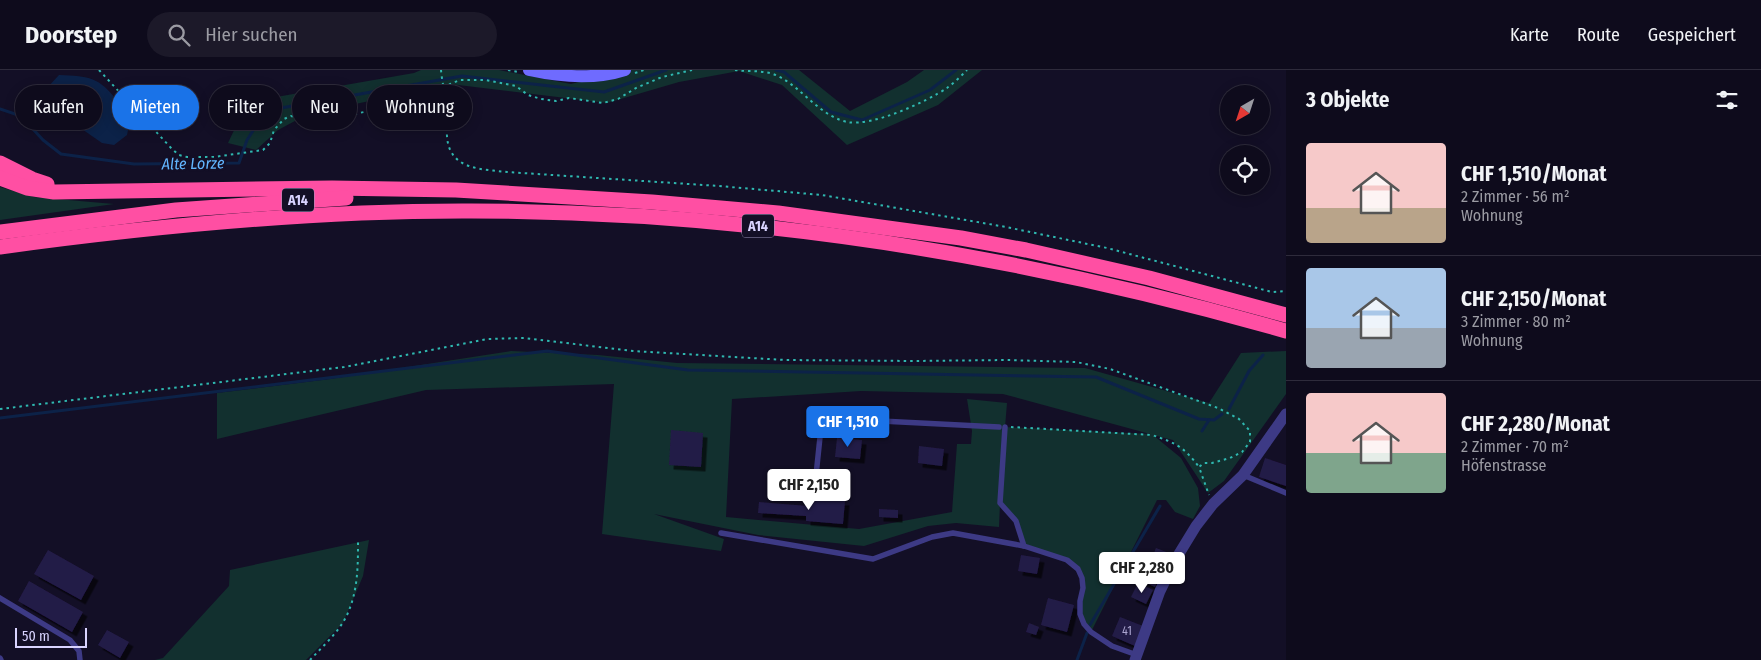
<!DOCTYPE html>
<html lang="de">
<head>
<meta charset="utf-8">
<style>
  :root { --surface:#0e0b1c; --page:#1c1929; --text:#f1f3f6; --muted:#9b9ba3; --line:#2e2b3b; --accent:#1a73e8 }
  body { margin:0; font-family:"Fira Sans Condensed",sans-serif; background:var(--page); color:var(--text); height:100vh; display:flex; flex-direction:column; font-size:19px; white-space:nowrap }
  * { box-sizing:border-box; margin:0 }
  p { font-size:16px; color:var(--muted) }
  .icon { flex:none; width:28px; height:28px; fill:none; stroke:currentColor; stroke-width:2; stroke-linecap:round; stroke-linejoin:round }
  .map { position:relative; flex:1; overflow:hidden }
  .details { display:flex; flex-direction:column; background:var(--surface); width:475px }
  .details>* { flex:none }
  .top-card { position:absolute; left:15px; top:15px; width:475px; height:45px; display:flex; gap:10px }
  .needle { width:32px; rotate:219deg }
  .controls { position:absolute; left:1220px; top:15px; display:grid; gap:10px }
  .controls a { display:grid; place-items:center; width:50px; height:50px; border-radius:50%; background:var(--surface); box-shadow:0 2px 12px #0003,0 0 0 1px var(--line); font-size:25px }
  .scale { position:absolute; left:15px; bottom:12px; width:72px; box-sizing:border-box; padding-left:5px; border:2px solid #d9d4ff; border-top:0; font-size:14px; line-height:18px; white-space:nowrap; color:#d9d4ff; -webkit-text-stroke:4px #130f26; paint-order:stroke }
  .price { position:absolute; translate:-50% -42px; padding:0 11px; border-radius:5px; background:#fff; color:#222; font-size:16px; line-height:32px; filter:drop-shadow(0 1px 2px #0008) }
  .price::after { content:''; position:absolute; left:50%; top:30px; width:15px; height:11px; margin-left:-8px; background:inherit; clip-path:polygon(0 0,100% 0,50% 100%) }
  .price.active { background:var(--accent); color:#fff }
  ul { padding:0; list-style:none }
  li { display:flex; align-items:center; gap:15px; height:125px; padding:0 20px }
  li+li { border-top:1px solid var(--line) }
  li span { display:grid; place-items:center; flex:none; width:140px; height:100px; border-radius:5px; color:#555 }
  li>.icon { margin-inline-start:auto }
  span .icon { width:60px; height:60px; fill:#fffc; stroke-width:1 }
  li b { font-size:21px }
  h2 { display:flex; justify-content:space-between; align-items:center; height:60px; padding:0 20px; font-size:21px }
  .pill { padding:0 18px; border-radius:22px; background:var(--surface); box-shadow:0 2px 12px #0003,0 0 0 1px var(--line); font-size:18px; line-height:45px }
  .pill.active { background:var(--accent); color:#fff }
  header { display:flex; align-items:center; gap:30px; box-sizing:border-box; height:70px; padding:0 25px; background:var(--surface); border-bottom:1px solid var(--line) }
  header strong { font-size:24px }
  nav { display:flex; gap:28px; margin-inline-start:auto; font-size:18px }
  .search { width:350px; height:45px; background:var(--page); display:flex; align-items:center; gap:12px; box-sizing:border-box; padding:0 18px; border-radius:28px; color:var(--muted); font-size:19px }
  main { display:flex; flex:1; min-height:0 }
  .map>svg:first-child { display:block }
</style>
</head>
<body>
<header>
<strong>Doorstep</strong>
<div class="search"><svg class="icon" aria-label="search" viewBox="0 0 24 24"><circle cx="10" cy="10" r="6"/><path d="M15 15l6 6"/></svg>Hier suchen</div>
<nav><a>Karte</a><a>Route</a><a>Gespeichert</a></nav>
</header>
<main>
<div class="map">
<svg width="1286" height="590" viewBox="0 0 1286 590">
  <defs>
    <filter id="shadow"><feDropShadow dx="4.5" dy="4.5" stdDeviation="0" flood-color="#0009"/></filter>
  </defs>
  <rect width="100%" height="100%" fill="#130f26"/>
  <g fill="#12302f" fill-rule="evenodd">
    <polygon points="421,0 499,0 571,14 624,0 799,0 850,41 907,12 924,0 982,0 938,35 847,75 782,15 739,1 679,12 607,33 450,14 308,44 278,60 256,80 228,73 237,54 259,30 414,3"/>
    <polygon points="0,117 34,127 114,134 0,150"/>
    <path d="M511 281 598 285 677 293 1085 298 1209 333 1241 283 1286 281V324L1224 411 1208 423 1173 370 1153 365 1181 388 1198 418 1200 436 1193 449 1175 442 1166 430H1157L1091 562 1080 544 1082 508 1067 490 1024 476 1016 451 1000 434 999 457 956 453 928 456 864 476 758 465 654 444 724 469 721 481 602 464 614 314 426 320 217 369V323L330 309ZM861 321 1003 324 1150 364 1005 357 1007 333 967 329 972 361 971 374H957L952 442 859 459 726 447 732 329Z"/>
    <polygon points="369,470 363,506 343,553 306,590 155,590 163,588 229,516 230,500"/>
  </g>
  <path fill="#0c2248" d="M59 5C72 6 86 5 98 12 110 19 123 38 130 51L127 65 114 75 102 73 79 57 52 44 42 31 47 18Z"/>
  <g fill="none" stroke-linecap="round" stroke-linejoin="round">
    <g stroke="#0c2248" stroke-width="3">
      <polyline points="776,0 784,2 831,42 862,50 930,20 956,0"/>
      <polyline points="0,39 21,46 43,70 61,84 134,94 239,93 247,70 258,53 281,38 462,6 604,22 666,0"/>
      <polyline points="1229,339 1249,301 1263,285"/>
      <polyline points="0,348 547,281 688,300 1096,307 1199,349 1214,350 1222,344"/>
      <polyline points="1202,361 1209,350"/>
      <polyline points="1090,555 1160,436"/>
      <polyline points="1077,590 1087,563"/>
    </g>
  </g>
  <g fill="#241b47" filter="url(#shadow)">
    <polygon points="671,360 703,363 701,397 669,395"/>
    <polygon points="837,368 862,370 860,389 835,387"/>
    <polygon points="919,376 944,379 942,396 918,393"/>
    <polygon points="1265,388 1286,395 1286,416 1259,407"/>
    <polygon points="808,429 845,431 843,454 806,451 806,446 758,443 759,432 808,436"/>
    <polygon points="879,439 898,440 898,448 879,447"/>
    <polygon points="1156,478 1169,483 1155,517 1142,511"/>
    <polygon points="48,480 94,506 81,530 34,504"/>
    <polygon points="1021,485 1040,488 1037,504 1018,501"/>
    <polygon points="29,511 83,542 72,562 18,531"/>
    <polygon points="1138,513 1153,520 1146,534 1131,527"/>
    <polygon points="1048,528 1074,535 1067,562 1041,555"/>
    <polygon points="1120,547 1143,556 1135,576 1112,566"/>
    <polygon points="1029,553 1039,557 1036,565 1026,562"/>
    <polygon points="107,560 129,572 120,588 98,575"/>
  </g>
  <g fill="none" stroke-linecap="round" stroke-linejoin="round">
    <g stroke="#2fb8b0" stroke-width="2" stroke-dasharray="2.5 4" stroke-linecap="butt">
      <polyline points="99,0 172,79 179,85 187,87 214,87 263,80 270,73 274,60 284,49 291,46 297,48 330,44 344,46 374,40 397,26 414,28 445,22"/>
      <path d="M441 0C442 13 446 26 447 39 448 48 446 57 447 66 449 100 481 99 507 102L719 116 822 125 1006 157 1107 178 1272 222 1286 221"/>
      <polyline points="508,0 518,2"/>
      <path d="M735 0C748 2 761 0 773 4 800 14 817 45 847 52 872 57 926 32 947 18 954 13 961 6 967 0"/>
      <polyline points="635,3 644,0"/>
      <polyline points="444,19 450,14 460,10 486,10 516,16 528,25 541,29 556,31 569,28 603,33 618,29 636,18 662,7 692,0"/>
      <polyline points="0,339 344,297 487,269 524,268 633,281 785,290 914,291 1007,290 1076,292 1110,299 1218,338 1239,349 1250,361 1250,372 1242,382 1230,388 1212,393 1204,393 1199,397 1209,425"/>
      <path d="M1011 357 1152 365C1176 373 1184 377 1199 397"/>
      <path d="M310 590C323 576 339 562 347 545 358 521 358 496 358 471"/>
    </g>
    <g stroke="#3d3a85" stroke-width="5.5">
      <polyline points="1005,357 1000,433 1016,451 1024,476"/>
      <polyline points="1243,405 1286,423"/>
      <polyline points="815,415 822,348 999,357"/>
      <polyline points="721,463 873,489 932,467 953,463 1024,476 1067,490 1078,499 1082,508 1083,518 1080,531 1080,544 1084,554 1091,562 1112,576 1137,585"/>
      <polyline points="0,528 70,570 79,581 80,590"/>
      <polyline points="0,588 1,590"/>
    </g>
    <polyline stroke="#3d3a85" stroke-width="11" points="1135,590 1160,521 1174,492 1196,456 1213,434 1243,405 1286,344"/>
    <path stroke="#6f6bff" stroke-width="12" d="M529 0C561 7 594 10 625 0"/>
    <g stroke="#ff4fa3" stroke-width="15">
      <polyline points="0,93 32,109 47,114"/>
      <polyline points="0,108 27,118 54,122 332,118 456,120 652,132 778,143 961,168 1026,180 1149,208 1286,245"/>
      <polyline points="0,162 176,140 346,128"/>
      <path d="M0 177C153 156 307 141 462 141 741 140 1018 184 1286 261"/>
    </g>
  </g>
  <g text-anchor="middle" stroke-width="5" stroke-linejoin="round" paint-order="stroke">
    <g font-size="12" fill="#aca6d1">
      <text x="1127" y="565">41</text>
    </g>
    <g fill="#130f26" stroke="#9e99be" stroke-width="1">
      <rect x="282" y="118.5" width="32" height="23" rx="4"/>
      <rect x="742" y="144.5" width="32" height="23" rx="4"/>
    </g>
    <g font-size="14" font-weight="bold" fill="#d9d4ff">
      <text x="298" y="135">A14</text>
      <text x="758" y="161">A14</text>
    </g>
    <g font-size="16" font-style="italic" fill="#62b6ff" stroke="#130f26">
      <text transform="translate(193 93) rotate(-1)" y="6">Alte Lorze</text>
    </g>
  </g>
</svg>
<div class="controls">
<a><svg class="needle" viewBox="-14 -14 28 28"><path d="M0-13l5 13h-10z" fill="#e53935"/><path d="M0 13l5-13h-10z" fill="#9b9ba3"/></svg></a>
<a><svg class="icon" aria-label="locate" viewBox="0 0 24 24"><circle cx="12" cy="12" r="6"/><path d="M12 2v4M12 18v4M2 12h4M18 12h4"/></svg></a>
</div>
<div class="scale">50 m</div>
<b class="price active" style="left:848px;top:378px">CHF 1,510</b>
<b class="price" style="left:809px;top:441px">CHF 2,150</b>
<b class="price" style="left:1142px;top:524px">CHF 2,280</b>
<div class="top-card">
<a class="pill">Kaufen</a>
<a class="pill active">Mieten</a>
<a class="pill">Filter</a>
<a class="pill">Neu</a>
<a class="pill">Wohnung</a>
</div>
</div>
<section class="details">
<h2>3 Objekte<svg class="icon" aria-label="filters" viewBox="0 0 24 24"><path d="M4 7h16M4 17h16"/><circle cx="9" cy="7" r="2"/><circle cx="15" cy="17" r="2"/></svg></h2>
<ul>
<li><span style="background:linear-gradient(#f6c9c9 65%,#b9a48a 0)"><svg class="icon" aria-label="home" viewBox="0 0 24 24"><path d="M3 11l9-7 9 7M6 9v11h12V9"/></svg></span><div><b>CHF 1,510/Monat</b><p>2 Zimmer · 56 m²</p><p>Wohnung</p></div></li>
<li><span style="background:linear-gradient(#a9c7e8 60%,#9aa5b1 0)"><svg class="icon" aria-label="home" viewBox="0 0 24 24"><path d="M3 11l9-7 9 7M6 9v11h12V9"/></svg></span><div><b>CHF 2,150/Monat</b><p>3 Zimmer · 80 m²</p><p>Wohnung</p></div></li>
<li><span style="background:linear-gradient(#f6c9c9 60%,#7fa58c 0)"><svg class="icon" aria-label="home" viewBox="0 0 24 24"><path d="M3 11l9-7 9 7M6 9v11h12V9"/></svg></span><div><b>CHF 2,280/Monat</b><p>2 Zimmer · 70 m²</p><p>Höfenstrasse</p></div></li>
</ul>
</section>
</main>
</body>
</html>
